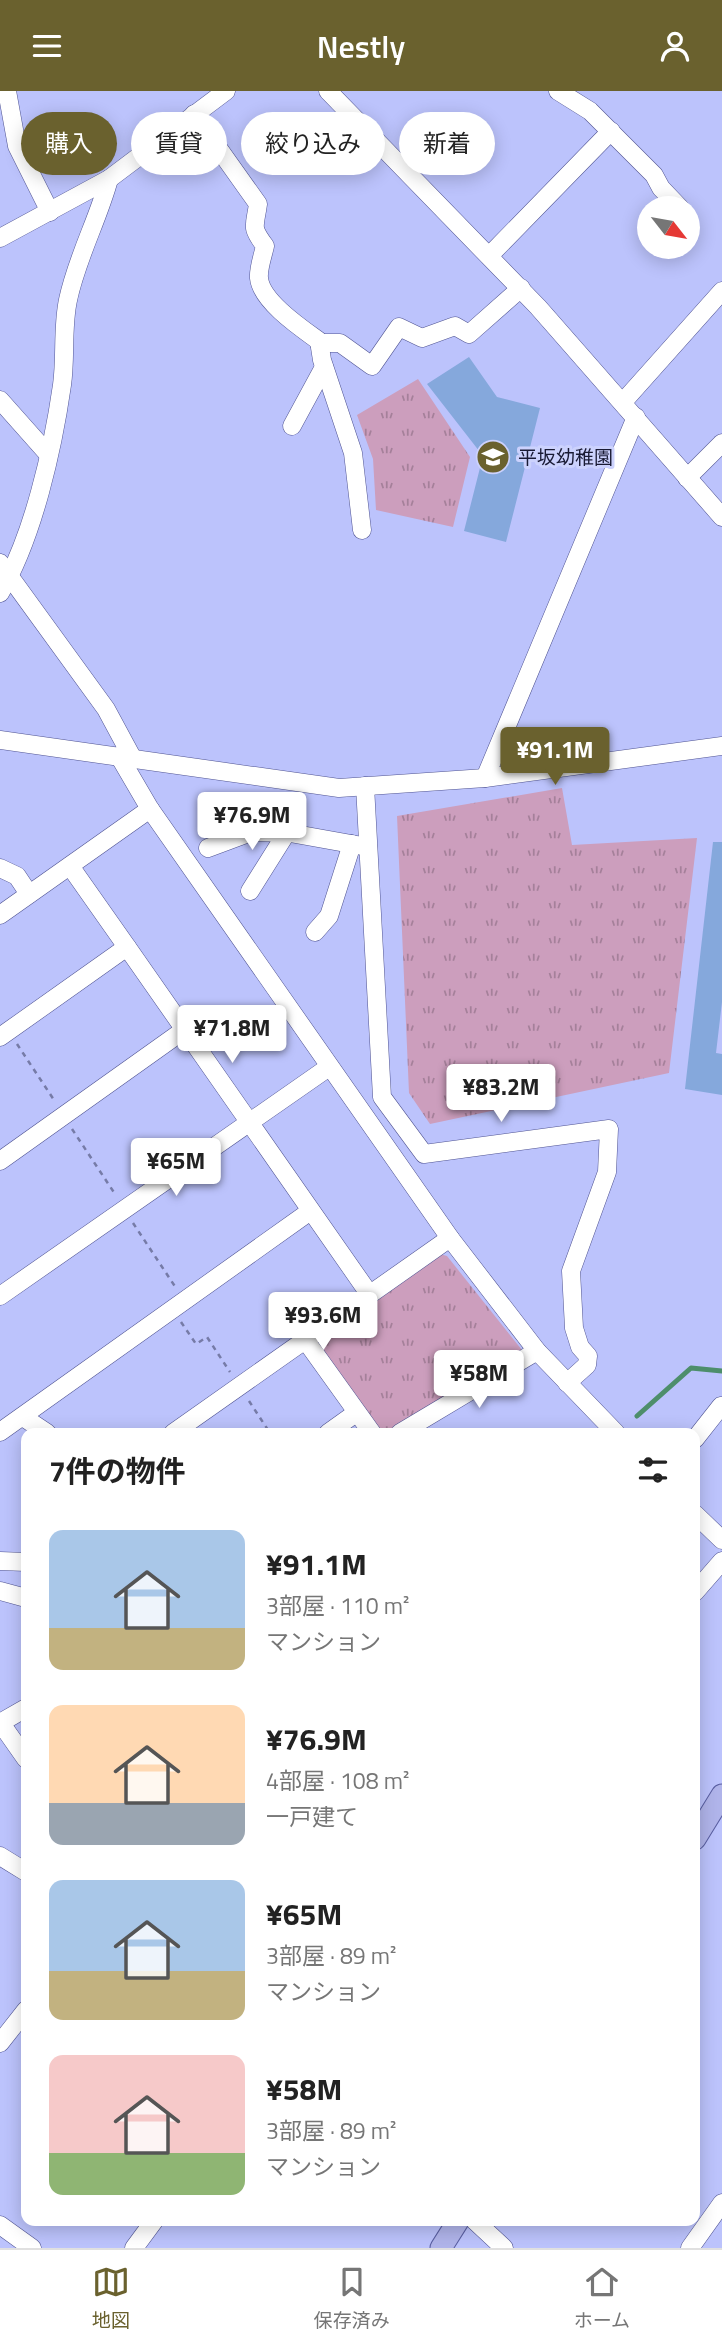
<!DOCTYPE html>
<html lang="ja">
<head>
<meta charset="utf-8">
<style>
  :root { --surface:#fff; --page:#f6f6f6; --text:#222; --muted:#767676; --line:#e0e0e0; --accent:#6a612e }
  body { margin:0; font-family:"Titillium Web","Noto Sans JP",sans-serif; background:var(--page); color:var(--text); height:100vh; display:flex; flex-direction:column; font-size:26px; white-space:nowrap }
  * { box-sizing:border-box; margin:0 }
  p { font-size:23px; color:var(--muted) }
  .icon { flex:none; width:38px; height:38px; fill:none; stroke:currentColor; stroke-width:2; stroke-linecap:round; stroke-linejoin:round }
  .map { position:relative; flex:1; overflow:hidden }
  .details { position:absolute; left:21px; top:1337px; width:679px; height:798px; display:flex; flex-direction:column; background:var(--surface); border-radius:14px; box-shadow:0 4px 18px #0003 }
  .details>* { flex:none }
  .banner { position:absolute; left:21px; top:21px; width:681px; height:63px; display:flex; gap:14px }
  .needle { width:46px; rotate:121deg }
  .fabs { position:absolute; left:637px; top:105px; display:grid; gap:14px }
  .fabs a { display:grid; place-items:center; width:63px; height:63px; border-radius:50%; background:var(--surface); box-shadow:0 4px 18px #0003; font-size:35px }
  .price { position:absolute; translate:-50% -60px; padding:0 16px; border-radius:7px; background:#fff; color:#222; font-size:23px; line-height:46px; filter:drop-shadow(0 2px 4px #0008) }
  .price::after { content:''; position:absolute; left:50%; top:42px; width:21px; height:16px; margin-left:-10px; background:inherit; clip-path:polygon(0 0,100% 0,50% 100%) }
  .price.on { background:var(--accent); color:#fff }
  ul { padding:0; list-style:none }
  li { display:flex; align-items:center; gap:21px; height:175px; padding:0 28px }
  li span { display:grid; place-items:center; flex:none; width:196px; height:140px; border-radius:14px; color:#555 }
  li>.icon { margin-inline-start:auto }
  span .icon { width:84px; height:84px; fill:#fffc; stroke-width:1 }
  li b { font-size:30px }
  h2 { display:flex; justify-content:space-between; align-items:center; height:84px; padding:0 28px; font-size:30px }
  .tag { padding:0 24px; border-radius:32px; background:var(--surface); box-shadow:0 4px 18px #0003; font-size:24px; line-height:63px }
  .tag.on { background:var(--accent); color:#fff }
  header { display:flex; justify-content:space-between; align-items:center; height:91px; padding:0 28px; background:var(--accent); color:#fff; font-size:32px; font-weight:600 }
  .tab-bar { display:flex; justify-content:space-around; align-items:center; height:98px; border-top:2px solid var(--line); background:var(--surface); font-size:19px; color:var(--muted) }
  .tab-bar a { display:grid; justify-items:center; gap:4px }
  .tab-bar .on { color:var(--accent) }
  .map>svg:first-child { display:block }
</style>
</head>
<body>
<header><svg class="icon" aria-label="menu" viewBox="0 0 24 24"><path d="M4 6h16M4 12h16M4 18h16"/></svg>Nestly<svg class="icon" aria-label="person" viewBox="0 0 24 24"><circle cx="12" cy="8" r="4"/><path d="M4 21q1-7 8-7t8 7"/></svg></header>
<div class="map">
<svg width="722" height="2157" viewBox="0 0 722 2157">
  <defs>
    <pattern id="park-tufts" width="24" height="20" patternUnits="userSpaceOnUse" patternTransform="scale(1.75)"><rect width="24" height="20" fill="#cc9ebd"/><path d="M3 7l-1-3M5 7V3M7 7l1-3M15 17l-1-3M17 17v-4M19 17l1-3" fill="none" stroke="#a5809a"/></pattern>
  </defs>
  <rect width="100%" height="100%" fill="#bcc3fc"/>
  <g fill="url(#park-tufts)">
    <polygon points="418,288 470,366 453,436 376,419 373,368 357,324"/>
    <polygon points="562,697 572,754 697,747 669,982 430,1033 409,1002 397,725"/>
    <polygon points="440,1163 447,1165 522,1259 520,1264 389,1342 380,1342 319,1255 321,1247"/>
  </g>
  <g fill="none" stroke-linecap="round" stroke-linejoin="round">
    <polyline stroke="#4d8e6b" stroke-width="5" points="637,1325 691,1277 722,1280"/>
  </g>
  <g fill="#85a8dc">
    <polygon points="469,266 497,306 540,317 506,451 464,440 483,365 427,293"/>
    <polygon points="713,751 722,751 722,911 716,962 722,963 722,1004 685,998"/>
  </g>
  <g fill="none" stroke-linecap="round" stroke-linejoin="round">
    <defs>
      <g id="minor">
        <polyline points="7,0 17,55 50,121"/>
        <polyline points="328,0 538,216 722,426"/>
        <polyline points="558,0 590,20 654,84 661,97 680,117"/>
        <path d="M194 23 258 113C255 136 250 135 265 155 263 164 258 178 259 187 261 210 301 237 319 250L322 269 353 362 362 439"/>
        <polyline points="0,147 109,88 226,0"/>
        <polyline points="490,164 611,40"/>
        <polyline points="319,252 340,252 372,275 399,236 422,247 455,235 469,243 521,197"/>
        <polyline points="0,309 48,363"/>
        <polyline points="623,311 722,200"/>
        <polyline points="292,335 324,276"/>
        <polyline points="687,387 722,352"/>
        <polyline points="0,472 106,618 133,668"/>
        <path d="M0 502C33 447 53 357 62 294 66 266 62 237 68 209 77 166 98 129 109 88"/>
        <polyline points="0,649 339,697 485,687 722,655"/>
        <polyline points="119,665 150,718 450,1147 537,1260 616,1342"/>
        <polyline points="485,687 636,326"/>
        <polyline points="365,695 382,1006 424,1063 609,1038 607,1081 571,1180 574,1237 580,1256 588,1265 587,1274 567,1292"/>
        <polyline points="208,757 251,741 290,742 368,756"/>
        <polyline points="70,775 127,856"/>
        <polyline points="0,777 17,785 29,803"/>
        <polyline points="250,800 287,741"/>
        <polyline points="0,824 150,718"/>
        <polyline points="315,841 329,825 352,753"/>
        <polyline points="0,946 127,856 370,1204"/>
        <polyline points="0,1070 184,939"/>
        <polyline points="0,1205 329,976"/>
        <polyline points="306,1250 372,1342"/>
        <polyline points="23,1326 47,1342"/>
        <polyline points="0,1341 309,1121"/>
        <polyline points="173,1342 450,1147"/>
        <polyline points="328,1342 356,1322"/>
        <polyline points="400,1342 537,1260"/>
        <polyline points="695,1348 721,1315"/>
        <polyline points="695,1423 722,1449"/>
        <polyline points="0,1470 26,1471"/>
        <polyline points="0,1500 26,1507"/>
        <polyline points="695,1501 722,1470"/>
        <polyline points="0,1631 26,1668"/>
        <polyline points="0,1632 26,1617"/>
        <polyline points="0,1765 26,1781"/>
        <polyline points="0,1952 26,1919"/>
        <polyline points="475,2130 504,2157"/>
        <polyline points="0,2134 32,2157"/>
        <polyline points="134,2157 154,2130"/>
        <polyline points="690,2157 722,2112"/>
      </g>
      <g id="major">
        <polyline points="695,1748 722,1704"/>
        <polyline points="441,2157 458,2130"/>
      </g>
    </defs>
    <use href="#minor" stroke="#505492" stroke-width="19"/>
    <use href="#major" stroke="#595ea1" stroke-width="23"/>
    <g stroke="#767ba7" stroke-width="2.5" stroke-dasharray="5 5" stroke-linecap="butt">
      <polyline points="17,953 54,1009"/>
      <polyline points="72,1038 115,1103"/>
      <polyline points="133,1132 176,1197"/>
      <polyline points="181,1231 196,1253 207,1246 230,1281"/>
      <polyline points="249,1310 270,1342"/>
    </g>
    <use href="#minor" stroke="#fff" stroke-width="18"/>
    <use href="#major" stroke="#b0b4ea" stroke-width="21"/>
  </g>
  <defs>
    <symbol id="school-disc" viewBox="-11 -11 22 22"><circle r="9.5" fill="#6a612e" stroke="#ccd2fd"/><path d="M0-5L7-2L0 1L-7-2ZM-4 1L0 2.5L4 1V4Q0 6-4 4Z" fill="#fff"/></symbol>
  </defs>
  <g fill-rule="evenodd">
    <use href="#school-disc" x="474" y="347" width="38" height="38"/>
  </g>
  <g text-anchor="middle" stroke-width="6" stroke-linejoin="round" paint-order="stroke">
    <g font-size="19" fill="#191a34" stroke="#ccd2fd" text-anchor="start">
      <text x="518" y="373">平坂幼稚園</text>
    </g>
  </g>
</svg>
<div class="fabs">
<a><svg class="needle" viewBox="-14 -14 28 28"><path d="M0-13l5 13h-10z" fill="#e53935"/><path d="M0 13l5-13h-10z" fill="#767676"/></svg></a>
</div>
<b class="price on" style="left:555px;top:696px">¥91.1M</b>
<b class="price" style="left:252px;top:761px">¥76.9M</b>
<b class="price" style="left:232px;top:974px">¥71.8M</b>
<b class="price" style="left:501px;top:1033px">¥83.2M</b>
<b class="price" style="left:176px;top:1107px">¥65M</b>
<b class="price" style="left:323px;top:1261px">¥93.6M</b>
<b class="price" style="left:479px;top:1319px">¥58M</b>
<div class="banner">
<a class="tag on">購入</a>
<a class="tag">賃貸</a>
<a class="tag">絞り込み</a>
<a class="tag">新着</a>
</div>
<section class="details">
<h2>7件の物件<svg class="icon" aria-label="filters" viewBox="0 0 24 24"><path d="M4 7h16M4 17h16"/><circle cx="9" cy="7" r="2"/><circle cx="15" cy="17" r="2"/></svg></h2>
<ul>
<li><span style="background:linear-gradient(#a9c7e8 70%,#c2b280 0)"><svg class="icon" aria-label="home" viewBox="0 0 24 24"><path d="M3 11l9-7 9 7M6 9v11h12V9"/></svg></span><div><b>¥91.1M</b><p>3部屋 · 110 m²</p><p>マンション</p></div></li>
<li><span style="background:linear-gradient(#ffd9b3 70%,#9aa5b1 0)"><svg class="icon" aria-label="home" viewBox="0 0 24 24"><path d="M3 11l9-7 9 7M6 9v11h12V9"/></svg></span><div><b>¥76.9M</b><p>4部屋 · 108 m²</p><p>一戸建て</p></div></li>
<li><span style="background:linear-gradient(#a9c7e8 65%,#c2b280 0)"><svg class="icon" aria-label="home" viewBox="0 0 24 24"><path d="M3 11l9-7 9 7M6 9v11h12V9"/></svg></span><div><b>¥65M</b><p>3部屋 · 89 m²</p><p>マンション</p></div></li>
<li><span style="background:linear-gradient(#f6c9c9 70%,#8fb573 0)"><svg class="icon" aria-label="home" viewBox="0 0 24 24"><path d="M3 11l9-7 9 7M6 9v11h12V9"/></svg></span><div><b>¥58M</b><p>3部屋 · 89 m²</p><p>マンション</p></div></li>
</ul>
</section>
</div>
<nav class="tab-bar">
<a class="on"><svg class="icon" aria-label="map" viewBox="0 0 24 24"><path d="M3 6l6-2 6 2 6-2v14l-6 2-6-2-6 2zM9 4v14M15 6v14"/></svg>地図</a>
<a><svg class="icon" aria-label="saved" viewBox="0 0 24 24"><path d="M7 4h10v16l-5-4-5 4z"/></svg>保存済み</a>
<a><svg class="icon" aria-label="home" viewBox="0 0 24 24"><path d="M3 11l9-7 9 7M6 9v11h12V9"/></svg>ホーム</a>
</nav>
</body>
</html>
